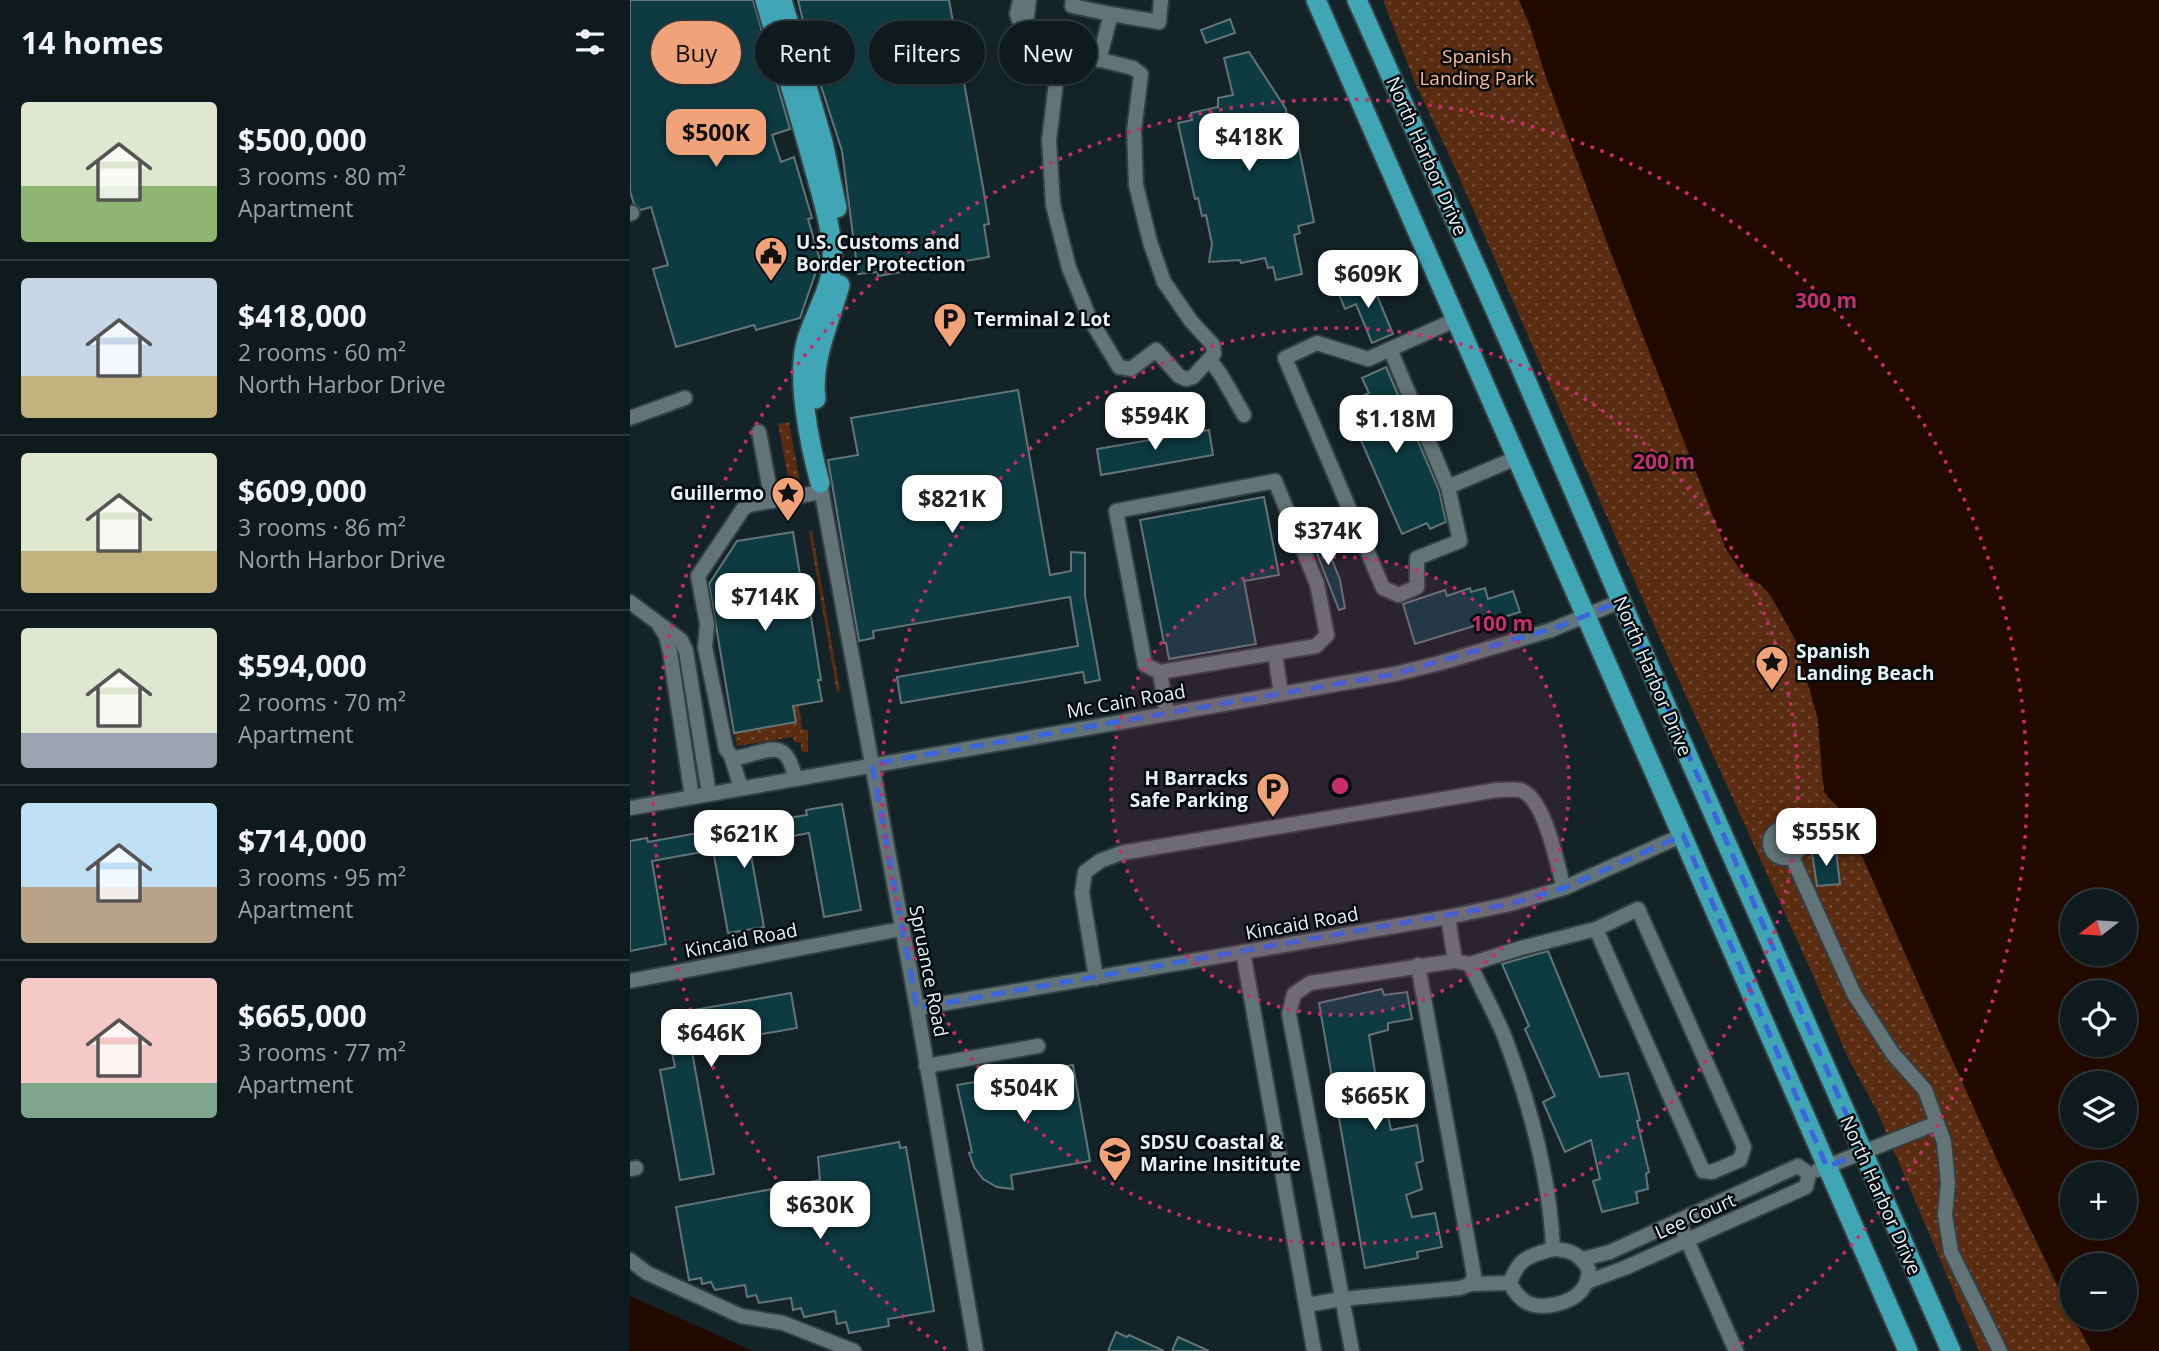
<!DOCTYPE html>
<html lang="en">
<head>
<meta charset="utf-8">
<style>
  :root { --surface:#0f1a1d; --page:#182326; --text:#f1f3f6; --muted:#9ba1a4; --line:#2f383b; --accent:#f0a279 }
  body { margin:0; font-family:"Open Sans",sans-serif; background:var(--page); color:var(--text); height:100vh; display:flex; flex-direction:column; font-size:26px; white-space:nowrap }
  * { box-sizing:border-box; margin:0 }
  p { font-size:23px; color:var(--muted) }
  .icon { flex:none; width:38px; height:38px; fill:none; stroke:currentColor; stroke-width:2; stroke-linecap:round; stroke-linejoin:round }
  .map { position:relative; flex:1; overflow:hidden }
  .side { display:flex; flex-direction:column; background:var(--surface); width:630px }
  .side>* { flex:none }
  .top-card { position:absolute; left:21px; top:21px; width:665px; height:63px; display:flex; gap:14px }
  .needle { width:46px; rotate:253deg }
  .controls { position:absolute; left:1430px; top:889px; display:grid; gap:14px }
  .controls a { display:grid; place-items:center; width:77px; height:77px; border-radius:50%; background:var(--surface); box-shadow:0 2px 5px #0004,0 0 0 2px var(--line); font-size:35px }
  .price { position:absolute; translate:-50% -60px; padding:0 16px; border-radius:14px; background:#fff; color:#222; font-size:23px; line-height:46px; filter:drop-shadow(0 2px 4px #0008) }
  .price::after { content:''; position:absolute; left:50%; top:42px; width:21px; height:16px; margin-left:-10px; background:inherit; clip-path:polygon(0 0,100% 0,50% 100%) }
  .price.current { background:var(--accent); color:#111 }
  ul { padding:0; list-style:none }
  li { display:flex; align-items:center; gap:21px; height:175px; padding:0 21px }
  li+li { border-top:2px solid var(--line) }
  li span { display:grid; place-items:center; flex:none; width:196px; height:140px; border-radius:7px; color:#555 }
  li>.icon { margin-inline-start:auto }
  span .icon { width:84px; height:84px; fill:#fffc; stroke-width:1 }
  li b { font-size:30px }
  h2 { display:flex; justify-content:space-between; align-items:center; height:84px; padding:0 21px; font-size:30px }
  .chip { padding:0 24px; border-radius:32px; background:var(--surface); box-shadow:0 2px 5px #0004,0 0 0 2px var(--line); font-size:24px; line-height:63px }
  .chip.current { background:var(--accent); color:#111 }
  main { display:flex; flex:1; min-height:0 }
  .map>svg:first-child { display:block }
</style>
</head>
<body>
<main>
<section class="side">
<h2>14 homes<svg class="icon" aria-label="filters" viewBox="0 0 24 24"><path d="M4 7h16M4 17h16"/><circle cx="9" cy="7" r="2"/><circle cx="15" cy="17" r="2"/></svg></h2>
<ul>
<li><span style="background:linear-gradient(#dfe7d0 60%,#8fb573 0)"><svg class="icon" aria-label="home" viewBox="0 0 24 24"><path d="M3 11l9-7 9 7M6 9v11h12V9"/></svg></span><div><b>$500,000</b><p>3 rooms · 80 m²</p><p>Apartment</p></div></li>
<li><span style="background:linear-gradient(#c9d6e8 70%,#c2b280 0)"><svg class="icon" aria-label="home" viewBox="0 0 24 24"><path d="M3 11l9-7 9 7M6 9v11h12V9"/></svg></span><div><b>$418,000</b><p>2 rooms · 60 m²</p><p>North Harbor Drive</p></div></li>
<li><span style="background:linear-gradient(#dfe7d0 70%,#c2b280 0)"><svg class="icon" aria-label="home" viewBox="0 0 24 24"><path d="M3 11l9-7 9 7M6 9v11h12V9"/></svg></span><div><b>$609,000</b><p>3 rooms · 86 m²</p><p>North Harbor Drive</p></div></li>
<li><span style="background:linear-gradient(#dfe7d0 75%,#9aa5b1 0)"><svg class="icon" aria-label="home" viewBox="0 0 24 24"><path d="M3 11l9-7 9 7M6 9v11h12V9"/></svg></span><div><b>$594,000</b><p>2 rooms · 70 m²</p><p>Apartment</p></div></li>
<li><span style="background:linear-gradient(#bfe0f5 60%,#b9a48a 0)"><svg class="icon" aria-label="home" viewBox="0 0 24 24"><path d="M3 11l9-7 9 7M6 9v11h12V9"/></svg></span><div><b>$714,000</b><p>3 rooms · 95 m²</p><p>Apartment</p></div></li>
<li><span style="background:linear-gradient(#f6c9c9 75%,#7fa58c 0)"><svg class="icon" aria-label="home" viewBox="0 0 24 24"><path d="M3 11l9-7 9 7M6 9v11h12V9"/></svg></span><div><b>$665,000</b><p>3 rooms · 77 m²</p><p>Apartment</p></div></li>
</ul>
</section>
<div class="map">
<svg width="1529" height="1351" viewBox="0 0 1529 1351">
  <defs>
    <pattern id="park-dots" width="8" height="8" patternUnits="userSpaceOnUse" patternTransform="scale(1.75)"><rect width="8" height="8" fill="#5a2c11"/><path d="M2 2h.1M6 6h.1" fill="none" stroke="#724b34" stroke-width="1.8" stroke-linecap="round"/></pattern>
  </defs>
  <rect width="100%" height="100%" fill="#142327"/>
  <g fill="url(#park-dots)">
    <polygon points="753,0 889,0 900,26 915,74 980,250 1096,549 1114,575 1130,584 1141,596 1165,639 1188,719 1192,777 1197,797 1210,809 1217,822 1317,1049 1442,1318 1444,1318 1461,1351 1349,1351 1247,1111 1217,1056 1182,973 1027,632 822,161 786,85"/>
    <polygon points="159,422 170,482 168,491 151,495 150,490 160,488 148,424"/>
    <polygon points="182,530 210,691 207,692 179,532"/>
    <polygon points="169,705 172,729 178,730 178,752 171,751 171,743 164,742 163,737 107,746 104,733 165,722 163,706"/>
  </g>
  <g fill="#230a00" fill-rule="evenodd">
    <path d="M889 0H1529V1351H1461L1444 1318H1494V1265H1442V1314L1371 1169 1217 822 1210 809 1194 792 1188 719 1165 639 1141 596 1130 584 1114 575 1096 549 980 250 915 74 900 26ZM1442 901H1494V954H1442ZM1442 992H1494V1045H1442ZM1442 1083H1494V1136H1442ZM1442 1174H1494V1227H1442Z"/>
    <polygon points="0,1296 123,1351 0,1351"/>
  </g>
  <g fill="#0e3a42" stroke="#637578" stroke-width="2">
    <polygon points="0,0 123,0 160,129 142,135 151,162 164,157 182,218 178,219 190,260 170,318 126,330 124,325 46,347 23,269 38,265 21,207 11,210 4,204 0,191"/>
    <polygon points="168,0 319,0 353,187 359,224 354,225 359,257 248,276 248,272 228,274 212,151 181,55"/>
    <polygon points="600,19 605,33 576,43 571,30"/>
    <polygon points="619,52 656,109 657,120 663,119 684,222 668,226 670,233 664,235 672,274 646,280 643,267 638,268 635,258 611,263 610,260 579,262 582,244 576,215 572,216 568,198 565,199 548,123 562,120 561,113 588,107 588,98 603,95 594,58"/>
    <polygon points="741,281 763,334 742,343 726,304 715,309 709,294"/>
    <polygon points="756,367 809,490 816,522 800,529 797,523 772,534 715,404 739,393 732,378"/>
    <polygon points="388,390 420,575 441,571 441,552 455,553 455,596 470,680 455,683 453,672 271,703 267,677 448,646 440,597 243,631 244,638 229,641 198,460 228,455 221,418"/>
    <polygon points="579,430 583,455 471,475 467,449"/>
    <polygon points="634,497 649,575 614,581 626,644 539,659 536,643 534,643 510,520"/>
    <polygon points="690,529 710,580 715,608 709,610 679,533"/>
    <polygon points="163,532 174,599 178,598 191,680 188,680 192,701 163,706 166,722 104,733 79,584 107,541"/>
    <polygon points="840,588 841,592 855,588 858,599 883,591 890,612 785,644 773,604 815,590 817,596"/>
    <polygon points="212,804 231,910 194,917 179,833 119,844 134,927 98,933 83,850 22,861 36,944 0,951 0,841 17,838 18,842 79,831 78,827 115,821 116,825 177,815 176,810"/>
    <polygon points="1206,851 1210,884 1187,886 1182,853"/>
    <polygon points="918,951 970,1077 998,1073 1010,1120 1007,1121 1019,1172 1016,1174 1018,1189 1006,1192 1008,1203 972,1212 963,1181 970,1179 961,1140 935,1152 913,1102 925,1096 895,1029 899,1026 872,964"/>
    <polygon points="752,989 754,995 777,992 782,1019 758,1023 758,1030 739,1035 748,1091 753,1091 761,1130 787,1125 793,1161 786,1163 792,1189 776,1195 782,1217 805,1213 812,1247 787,1252 788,1258 735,1268 689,1003"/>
    <polygon points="161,993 167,1028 61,1046 84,1174 50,1180 30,1070 45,1067 42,1053 45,1053 41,1029 54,1027 52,1012"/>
    <polygon points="443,1065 460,1161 381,1175 383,1189 367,1187 353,1179 344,1167 339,1153 342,1152 327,1085"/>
    <polygon points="269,1142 270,1148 276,1147 304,1311 258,1319 259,1326 219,1333 216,1322 207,1324 205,1311 174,1317 171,1308 163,1310 161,1298 129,1303 126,1295 117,1297 115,1285 85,1290 81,1282 72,1284 71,1278 59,1280 46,1207 190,1180 188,1157"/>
    <polygon points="486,1332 497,1337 499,1335 534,1351 478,1351"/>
    <polygon points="548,1337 579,1351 542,1351"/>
  </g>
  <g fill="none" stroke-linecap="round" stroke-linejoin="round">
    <defs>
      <g id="minor">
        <polyline points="390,0 387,14 390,23 397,16 399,0"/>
        <polyline points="443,0 442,6 481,14"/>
        <polyline points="390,23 392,32 404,43 503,68 511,74 504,131 506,185 520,242 534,282 561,321 583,345 584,354 563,377 556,379 549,376 526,350 501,369 489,367 460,319 439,268 423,205 419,140 430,50"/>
        <polyline points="469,60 481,14 529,22 531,0"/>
        <polyline points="0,214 2,213"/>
        <polyline points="825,320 738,359 687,343 655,358 753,588 769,595 787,587 787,558 830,541 818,487 886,458"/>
        <polyline points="760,349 818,487"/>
        <polyline points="580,360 591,375 614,415"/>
        <polyline points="0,418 55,398"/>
        <polyline points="129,432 142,501"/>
        <polygon points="645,481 687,584 697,635 686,646 530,672 515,665 486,511"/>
        <polyline points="190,483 287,1008 346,1351"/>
        <polyline points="0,602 51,640 56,651 79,794"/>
        <polyline points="29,625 36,636 40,652 62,797"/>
        <polyline points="645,653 651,694"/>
        <polyline points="530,672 537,714"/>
        <polyline points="101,756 111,788"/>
        <path d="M165 778C156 736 140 751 107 758L101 756 96 749 75 647 77 624 68 576 113 509 119 505 191 492"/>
        <polyline points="0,808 765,674 810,663 921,630 991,601"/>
        <circle cx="1155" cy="843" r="15"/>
        <polyline points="1162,857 1224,994 1263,1054 1295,1090 1314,1142 1318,1183 1315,1215 1321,1252 1370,1351"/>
        <polyline points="818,917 825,961"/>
        <polyline points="613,952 684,1351"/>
        <path d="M840 964C851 989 865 1013 875 1038 900 1105 920 1178 923 1249"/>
        <path d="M466 978 452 893 455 872 470 861 491 853 867 790C874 790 883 789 890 790 915 797 927 865 934 888"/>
        <polyline points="0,981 271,929"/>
        <polyline points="287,1008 818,917 880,904 934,888 1053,835"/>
        <polyline points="296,1066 408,1046"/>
        <polyline points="0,1169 6,1168"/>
        <polyline points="1188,1170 1307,1123"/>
        <polyline points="1049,1222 1106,1351"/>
        <path d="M923 1249C941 1250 950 1254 959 1270 958 1278 957 1284 951 1291 941 1303 913 1310 898 1303 889 1299 884 1291 880 1283 889 1257 899 1256 923 1249Z"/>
        <polyline points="953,1259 980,1252 1168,1166 1179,1174"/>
        <polyline points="0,1260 17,1273 111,1316 153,1323 224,1351"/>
        <polyline points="957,1282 997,1267 1176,1187 1179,1174"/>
        <polyline points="841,1284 880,1283"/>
        <polyline points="676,1305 712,1299 830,1288 841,1284 844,1275 788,965"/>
        <polyline points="722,1351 659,1014 664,994 680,983 825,961 840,964 891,948 966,929 1073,1171 1082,1172 1110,1160 1114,1147 1008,909 966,929"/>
      </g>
      <g id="major">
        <path d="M135 0C151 56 169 112 184 168 192 197 205 237 202 267 199 293 183 317 176 342 166 379 180 446 190 483"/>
        <polyline points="152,0 193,142 207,208"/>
        <polyline points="686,0 1278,1351"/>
        <polyline points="727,0 887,359 1046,729 1321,1351"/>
        <path d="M186 399C181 360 200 322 210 285"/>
      </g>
    </defs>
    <use href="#minor" stroke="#343f42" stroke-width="18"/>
    <use href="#major" stroke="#343f42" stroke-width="23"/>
    <use href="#minor" stroke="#627478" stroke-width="14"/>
    <use href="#major" stroke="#40a5b5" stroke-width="19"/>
  </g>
  <path fill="none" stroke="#3b66dc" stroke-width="5" stroke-dasharray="14 9" stroke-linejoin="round" d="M991 601 1233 1152 1197 1167 1053 835 934 888 880 904 287 1008 242 764 765 674 928 627Z"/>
  <circle cx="710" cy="786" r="229" fill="#c62e6a" fill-opacity=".12"/>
  <g fill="none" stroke="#c62e6a" stroke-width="3.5" stroke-dasharray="3.5 7">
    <circle cx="710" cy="786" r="229"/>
    <circle cx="710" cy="786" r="458"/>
    <path d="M316 1349A687 687 0 1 1 1104 1349"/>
  </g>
  <defs>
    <symbol id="civic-pin" viewBox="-11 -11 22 30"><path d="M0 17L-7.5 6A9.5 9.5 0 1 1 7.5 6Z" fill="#f0a279" stroke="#060c0d"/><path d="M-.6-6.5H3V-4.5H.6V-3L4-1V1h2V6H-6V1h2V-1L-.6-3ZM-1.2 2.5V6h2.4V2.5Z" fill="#111"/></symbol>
    <symbol id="parking-pin" viewBox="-11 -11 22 30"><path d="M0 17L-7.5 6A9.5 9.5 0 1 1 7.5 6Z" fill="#f0a279" stroke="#060c0d"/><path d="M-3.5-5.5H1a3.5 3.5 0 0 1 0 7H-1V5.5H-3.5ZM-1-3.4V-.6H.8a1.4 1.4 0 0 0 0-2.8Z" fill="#111"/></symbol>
    <symbol id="sight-pin" viewBox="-11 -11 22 30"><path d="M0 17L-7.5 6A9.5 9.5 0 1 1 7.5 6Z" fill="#f0a279" stroke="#060c0d"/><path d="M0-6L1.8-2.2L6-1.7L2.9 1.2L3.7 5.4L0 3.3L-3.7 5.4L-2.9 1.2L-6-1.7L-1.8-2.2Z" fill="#111"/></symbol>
    <symbol id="university-pin" viewBox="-11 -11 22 30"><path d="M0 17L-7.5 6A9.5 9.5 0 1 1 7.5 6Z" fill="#f0a279" stroke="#060c0d"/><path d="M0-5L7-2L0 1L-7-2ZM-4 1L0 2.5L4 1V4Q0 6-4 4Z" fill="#111"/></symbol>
  </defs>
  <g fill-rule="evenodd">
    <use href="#civic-pin" x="122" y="234" width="38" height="52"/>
    <use href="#parking-pin" x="301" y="300" width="38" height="52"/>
    <use href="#sight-pin" x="139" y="474" width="38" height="52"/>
    <use href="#sight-pin" x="1123" y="643" width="38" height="52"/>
    <use href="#parking-pin" x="624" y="770" width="38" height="52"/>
    <use href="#university-pin" x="466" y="1134" width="38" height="52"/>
  </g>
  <g text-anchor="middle" stroke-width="5" stroke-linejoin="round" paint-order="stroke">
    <g font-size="19" fill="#fbb996" stroke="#060c0d">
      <text x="847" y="63">Spanish<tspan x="847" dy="22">Landing Park</tspan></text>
    </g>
    <g font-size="19" fill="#e7f1f3" stroke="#060c0d">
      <text transform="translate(797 156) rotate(66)" y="7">North Harbor Drive</text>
      <text transform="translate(1023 676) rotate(67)" y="7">North Harbor Drive</text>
      <text transform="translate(496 701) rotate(-10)" y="7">Mc Cain Road</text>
      <text transform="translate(672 923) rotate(-10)" y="7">Kincaid Road</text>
      <text transform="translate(111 940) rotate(-11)" y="7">Kincaid Road</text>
      <text transform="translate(299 971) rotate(79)" y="7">Spruance Road</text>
      <text transform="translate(1251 1195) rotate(66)" y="7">North Harbor Drive</text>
      <text transform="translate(1065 1216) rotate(-24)" y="7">Lee Court</text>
    </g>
    <g font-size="19" font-weight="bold" fill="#e7f1f3" stroke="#060c0d" text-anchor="start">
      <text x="166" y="249">U.S. Customs and<tspan x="166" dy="22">Border Protection</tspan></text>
      <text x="344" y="326">Terminal 2 Lot</text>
      <text x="134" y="500" text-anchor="end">Guillermo</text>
      <text x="1166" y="658">Spanish<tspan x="1166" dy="22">Landing Beach</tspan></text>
      <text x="618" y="785" text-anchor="end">H Barracks<tspan x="618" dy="22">Safe Parking</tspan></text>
      <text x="510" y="1149">SDSU Coastal &amp;<tspan x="510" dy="22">Marine Insititute</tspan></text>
    </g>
  </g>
  <circle cx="710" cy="786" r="10" fill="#c62e6a" stroke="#060c0d" stroke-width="3.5"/>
  <g font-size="21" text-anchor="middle" font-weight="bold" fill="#c62e6a" stroke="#060c0d" stroke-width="5" stroke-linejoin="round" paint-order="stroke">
    <text x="1196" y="308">300 m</text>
    <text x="1034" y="469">200 m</text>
    <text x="872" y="631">100 m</text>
  </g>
</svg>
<div class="controls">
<a><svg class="needle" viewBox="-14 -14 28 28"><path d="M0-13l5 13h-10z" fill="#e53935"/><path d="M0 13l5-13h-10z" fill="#9ba1a4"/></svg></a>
<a><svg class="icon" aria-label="locate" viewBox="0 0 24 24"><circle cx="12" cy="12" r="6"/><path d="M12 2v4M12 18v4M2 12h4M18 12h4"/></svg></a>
<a><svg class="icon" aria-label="layers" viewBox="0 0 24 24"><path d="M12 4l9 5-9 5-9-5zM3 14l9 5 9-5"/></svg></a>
<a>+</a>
<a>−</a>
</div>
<b class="price current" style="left:86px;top:169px">$500K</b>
<b class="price" style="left:619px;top:173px">$418K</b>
<b class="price" style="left:738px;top:310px">$609K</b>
<b class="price" style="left:525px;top:452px">$594K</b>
<b class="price" style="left:766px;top:455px">$1.18M</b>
<b class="price" style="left:322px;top:535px">$821K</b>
<b class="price" style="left:698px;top:567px">$374K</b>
<b class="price" style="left:135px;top:633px">$714K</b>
<b class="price" style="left:1196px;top:868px">$555K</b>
<b class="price" style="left:114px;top:870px">$621K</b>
<b class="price" style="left:81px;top:1069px">$646K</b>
<b class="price" style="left:394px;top:1124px">$504K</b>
<b class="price" style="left:745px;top:1132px">$665K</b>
<b class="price" style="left:190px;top:1241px">$630K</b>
<div class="top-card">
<a class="chip current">Buy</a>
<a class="chip">Rent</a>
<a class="chip">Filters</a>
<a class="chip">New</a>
</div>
</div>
</main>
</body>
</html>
